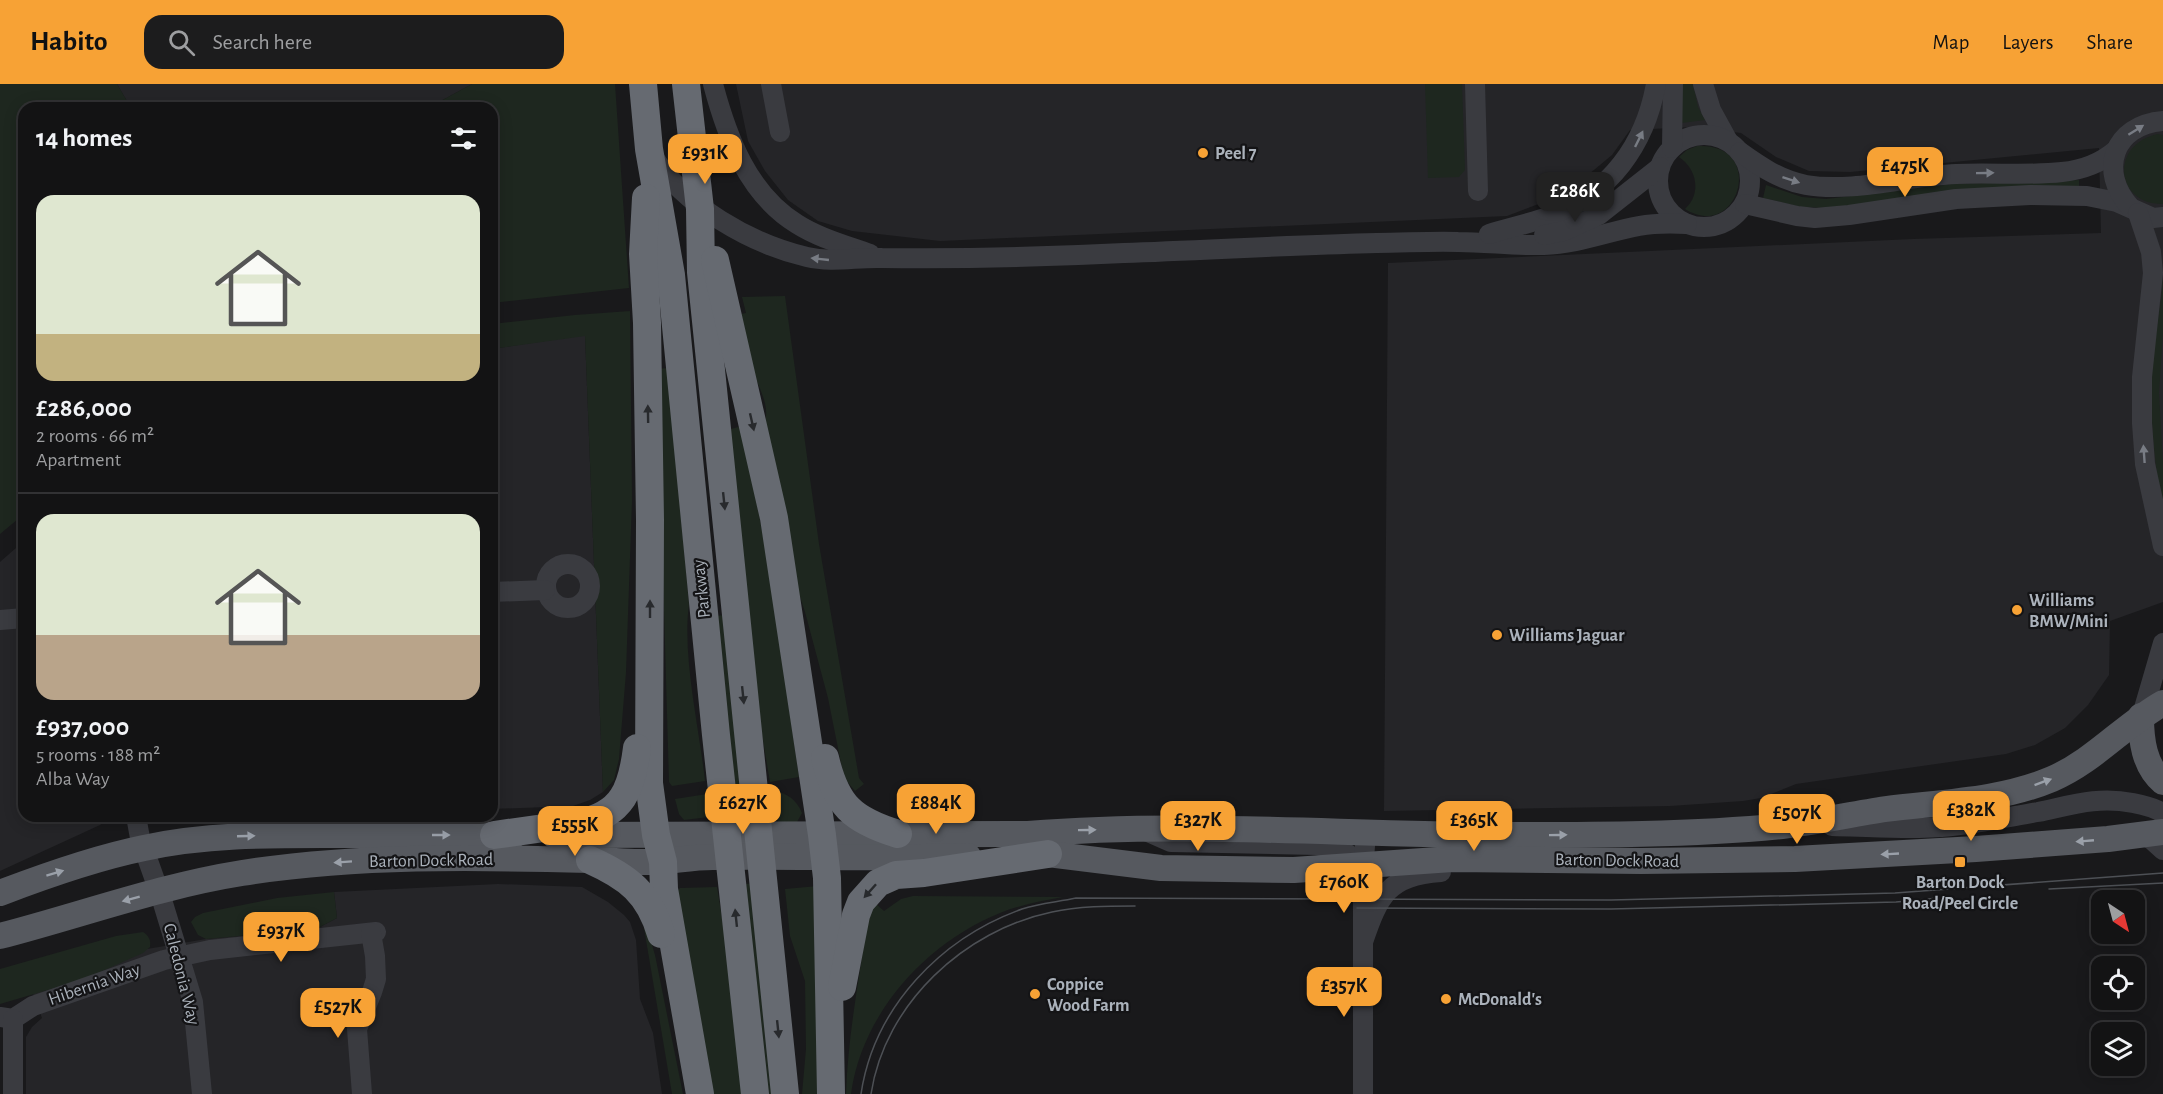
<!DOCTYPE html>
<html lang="en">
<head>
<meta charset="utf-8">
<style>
  :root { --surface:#131314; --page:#1c1c1d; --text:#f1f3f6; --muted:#9d9ea0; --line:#323234; --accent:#f7a235 }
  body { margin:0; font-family:"Alegreya Sans",sans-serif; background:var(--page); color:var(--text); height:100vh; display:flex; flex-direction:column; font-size:22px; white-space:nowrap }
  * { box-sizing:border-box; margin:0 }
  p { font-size:20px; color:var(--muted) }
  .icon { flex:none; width:33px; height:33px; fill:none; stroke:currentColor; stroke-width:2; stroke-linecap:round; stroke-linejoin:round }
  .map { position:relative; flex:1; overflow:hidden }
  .drawer { position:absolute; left:18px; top:18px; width:480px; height:720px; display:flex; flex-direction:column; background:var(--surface); border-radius:18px; box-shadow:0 3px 15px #0003,0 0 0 2px var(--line) }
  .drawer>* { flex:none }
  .needle { width:39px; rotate:144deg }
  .controls { position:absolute; left:2091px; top:806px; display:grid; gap:12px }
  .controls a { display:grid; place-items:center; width:54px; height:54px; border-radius:12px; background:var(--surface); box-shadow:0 3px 15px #0003,0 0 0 2px var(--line); font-size:30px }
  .price { position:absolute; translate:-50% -51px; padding:0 14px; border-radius:12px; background:var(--accent); color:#111; font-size:20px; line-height:39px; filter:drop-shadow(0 2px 3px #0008) }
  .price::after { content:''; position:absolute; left:50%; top:36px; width:18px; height:14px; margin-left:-9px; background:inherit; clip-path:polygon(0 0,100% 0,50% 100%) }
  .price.selected { background:#222; color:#fff }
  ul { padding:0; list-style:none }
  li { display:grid; align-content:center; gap:12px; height:318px; padding:0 18px }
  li+li { border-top:2px solid var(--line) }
  li span { display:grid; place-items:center; height:186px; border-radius:18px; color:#555 }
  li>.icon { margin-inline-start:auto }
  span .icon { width:108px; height:108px; fill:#fffc; stroke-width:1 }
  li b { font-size:26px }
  h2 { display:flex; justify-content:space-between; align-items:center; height:72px; padding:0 18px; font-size:26px }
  header { display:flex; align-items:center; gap:36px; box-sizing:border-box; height:84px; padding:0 30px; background:var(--accent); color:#111 }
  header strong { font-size:28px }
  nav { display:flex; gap:33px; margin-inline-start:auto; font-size:21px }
  .search { width:420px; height:54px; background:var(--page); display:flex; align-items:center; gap:15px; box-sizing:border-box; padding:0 21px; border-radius:18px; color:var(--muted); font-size:22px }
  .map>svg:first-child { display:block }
</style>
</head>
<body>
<header>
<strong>Habito</strong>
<div class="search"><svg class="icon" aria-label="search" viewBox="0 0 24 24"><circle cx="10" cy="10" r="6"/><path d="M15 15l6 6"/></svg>Search here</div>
<nav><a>Map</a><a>Layers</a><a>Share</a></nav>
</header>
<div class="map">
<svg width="2163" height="1010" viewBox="0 0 2163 1010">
  <rect width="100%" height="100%" fill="#19191b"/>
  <g fill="#252528">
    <polygon points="117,0 472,0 428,24 131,24"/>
    <polygon points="736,0 2163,0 2163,518 2110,537 2109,591 2088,621 2065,644 2035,661 2006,670 1796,700 1761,714 1743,717 1670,722 1384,727 1388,179 1913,155 2101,149 2099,64 1850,88 1809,87 1776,73 1741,49 1693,43 1630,46 1612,71 1565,110 1507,132 940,157 852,147 818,137 788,116 765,87 748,57"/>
    <polygon points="585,251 603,708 590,716 573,722 492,725 492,265"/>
    <polygon points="24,457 24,732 110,732 100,741 0,787 0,478"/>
    <polygon points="498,800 582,803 608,818 624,831 630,838 636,856 640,915 653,949 662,1010 26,1010 26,953 32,943 42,934 32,907 147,865 206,855 316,845 337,834 334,808"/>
  </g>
  <g fill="#1e271f">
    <polygon points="0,0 117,0 131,24 24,24 24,430 0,450"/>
    <polygon points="472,0 615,0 629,204 492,219 492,24 428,24"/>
    <polygon points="1425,0 1462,0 1465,86 1459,93 1428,94"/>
    <polygon points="1680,0 1693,0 1698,23 1705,36 1681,39"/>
    <path d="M2158 50 2163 51V120C2115 121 2109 60 2158 50Z"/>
    <path d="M1697 62C1768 58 1739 159 1685 125 1702 110 1697 85 1679 73L1687 66Z"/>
    <polygon points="2079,96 2079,106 1827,124 1801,123 1763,114 1766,101 1802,113 1826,115 1952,100"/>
    <path d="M2163 191V249L2159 309 2163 380V430C2155 381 2149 333 2152 283 2154 252 2162 221 2163 191Z"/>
    <path d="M785 212 819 460 859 694 864 700 855 707 844 694 828 614 805 528 792 488 765 338C770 320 758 303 753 287 747 269 745 249 741 230L746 229 742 213Z"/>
    <polygon points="630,227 632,416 626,588 619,675 614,696 603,708 585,252 492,265 492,240 575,231"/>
    <path d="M668 284 689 520C682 573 699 642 705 697L672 702 669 698 657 285Z"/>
    <polygon points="742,342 769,483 799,693 770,698 759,633 727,346"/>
    <polygon points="725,531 748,736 738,737 715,532"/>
    <path d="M773 707C787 709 796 715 802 729L793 745H779Z"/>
    <polygon points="707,710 709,733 684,736 679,730 675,715"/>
    <polygon points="755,799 777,1010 768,1010 745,800"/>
    <polygon points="818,802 822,1010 802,1010 806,965 805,897 790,852 785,805"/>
    <polygon points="717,803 727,864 744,1010 713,1010 677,807 680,804"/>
    <polygon points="334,808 337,834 316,845 206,855 198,851 191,838 195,833 203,829 277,814"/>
    <path d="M913 812 1063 813C1041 817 1020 821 1000 829 926 859 862 929 851 1010H846C848 949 860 889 869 829L875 819 884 827 901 815Z"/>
    <polygon points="646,841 655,871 683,1010 672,1010 644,844"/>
    <path d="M143 848C149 852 151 856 150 863L143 869 82 896 0 920V885L116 852Z"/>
  </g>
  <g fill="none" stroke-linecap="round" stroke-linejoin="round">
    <g stroke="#3a3b40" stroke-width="20">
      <path d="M713 0C727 53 748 110 797 140 819 154 845 161 870 170"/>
      <polyline points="771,0 780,48"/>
      <polyline points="1475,0 1478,107"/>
      <polyline points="1703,0 1711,26 1728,57"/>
      <circle cx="1704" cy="97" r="46"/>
      <polyline points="1672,64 1673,0"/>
      <path d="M1740 68C1761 83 1780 96 1806 101 1853 109 1908 92 1956 90 1991 88 2027 92 2062 88 2082 86 2101 79 2116 66"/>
      <path d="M653 72C684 122 751 160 807 173 832 179 857 173 882 174 963 175 1044 173 1124 169 1209 166 1293 161 1377 159 1404 159 1431 157 1458 158 1487 158 1515 162 1544 161 1577 160 1607 148 1639 142 1655 139 1671 139 1687 140"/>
      <polyline points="1745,120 1797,132 1815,134 1849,131 1956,115 2030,111 2087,112 2117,118 2153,134 2163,133"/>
      <path d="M2130 123C2098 87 2113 41 2163 37"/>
      <polyline points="2138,129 2151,168 2153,189 2142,293 2142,339 2145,380 2163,462"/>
      <path d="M1489 150C1509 144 1531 139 1551 132 1610 109 1645 61 1656 0"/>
      <polyline points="1544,151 1564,147 1599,131 1660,83"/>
      <circle cx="568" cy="502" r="22"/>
      <polyline points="492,508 545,506"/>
      <polyline points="0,536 24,534"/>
      <polyline points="2142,631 2163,559"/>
      <polyline points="136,732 140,754 162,816 193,918 202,1010"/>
      <path d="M1832 742C1872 743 1912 746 1952 742 1981 739 2009 733 2038 728 2072 721 2097 712 2133 719 2144 721 2153 723 2163 729"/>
      <path d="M1146 747 1171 758 1317 761C1338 764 1347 767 1363 781"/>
      <polyline points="2143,751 2152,756 2163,766"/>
      <path d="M1363 858C1379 811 1388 792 1441 788"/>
      <polyline points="0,933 13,935 33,922 164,876 210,866 376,848"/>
      <polyline points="13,935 13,1010"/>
      <polyline points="362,1010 357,945 372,908 376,895 375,872 371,849"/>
      <polyline points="1363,1010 1363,788 1366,749"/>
    </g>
    <g stroke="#56595f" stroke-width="26">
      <path d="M2141 632C2141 656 2144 682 2163 698"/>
      <path d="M554 751 1028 750C1185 737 1344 751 1502 751 1594 751 1691 751 1782 742 1817 738 1852 730 1886 725 1942 718 2000 717 2052 695 2094 677 2124 641 2163 619"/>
      <polyline points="1029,770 1048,770 1161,784 1294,786 1452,775 1641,777 1795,775 1976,765 2108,755 2163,748"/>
      <path d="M0 809C47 791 95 774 144 764 208 750 275 751 340 751 398 751 456 751 514 751"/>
      <path d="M0 852C81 831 160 802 242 789 357 771 474 773 590 776 607 776 623 778 639 778 664 779 688 773 713 773 798 772 883 775 968 772"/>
    </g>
    <g stroke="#666a71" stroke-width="28">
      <polyline points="643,0 649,65 671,191 716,651 755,1010"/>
      <polyline points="686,0 700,125 701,188 785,1010"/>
      <polyline points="646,114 643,170 647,239 650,436 649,699 656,751 663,778 664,805 700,1010"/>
      <polyline points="715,176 774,434 822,751 827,794 831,1010"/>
      <path d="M825 674C836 721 852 736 898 750"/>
      <path d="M494 751 579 739C623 731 632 704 637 664"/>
      <path d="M590 776C628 793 649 809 661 850"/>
      <polyline points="842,903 856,831 861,818 878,799 896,791 924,789 1048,770"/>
    </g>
    <g stroke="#4d5055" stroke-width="1.5">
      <polyline points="2049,805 2163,799"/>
      <polyline points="1357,824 1611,825 1896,818 1939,814"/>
      <path d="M861 1010C874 923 941 854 1022 825 1039 819 1058 818 1076 814L1611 816 1895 809 2163 789"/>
      <path d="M871 1010C885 919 965 846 1052 828 1079 822 1108 822 1135 822"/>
    </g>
  </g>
  <defs><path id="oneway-solid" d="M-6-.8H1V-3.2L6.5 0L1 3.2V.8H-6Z" transform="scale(1.5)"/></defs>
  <g fill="#787c84">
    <use href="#oneway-solid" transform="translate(2136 46) rotate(-32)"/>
    <use href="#oneway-solid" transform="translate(1639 55) rotate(-64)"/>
    <use href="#oneway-solid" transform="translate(1985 89) rotate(-1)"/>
    <use href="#oneway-solid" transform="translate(1791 96) rotate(18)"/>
    <use href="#oneway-solid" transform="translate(820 175) rotate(-174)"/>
    <use href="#oneway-solid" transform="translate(2144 370) rotate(-94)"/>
  </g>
  <g fill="#282a2d">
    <use href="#oneway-solid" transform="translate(648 330) rotate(-91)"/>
    <use href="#oneway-solid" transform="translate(752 338) rotate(77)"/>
    <use href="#oneway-solid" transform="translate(724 417) rotate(84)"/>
    <use href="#oneway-solid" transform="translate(650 525) rotate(-90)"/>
    <use href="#oneway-solid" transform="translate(743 611) rotate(84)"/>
    <use href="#oneway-solid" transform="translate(870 807) rotate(132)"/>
    <use href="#oneway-solid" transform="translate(736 834) rotate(-96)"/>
    <use href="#oneway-solid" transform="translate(778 945) rotate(84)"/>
  </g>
  <g fill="#9aa0a9">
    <use href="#oneway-solid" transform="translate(2043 698) rotate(-20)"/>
    <use href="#oneway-solid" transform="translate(1087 746) rotate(-1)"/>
    <use href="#oneway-solid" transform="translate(441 751)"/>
    <use href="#oneway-solid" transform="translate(1558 751) rotate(-1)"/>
    <use href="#oneway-solid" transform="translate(246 752) rotate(-2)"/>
    <use href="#oneway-solid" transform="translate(2085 757) rotate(175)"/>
    <use href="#oneway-solid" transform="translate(1890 770) rotate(177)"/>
    <use href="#oneway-solid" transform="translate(343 778) rotate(176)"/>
    <use href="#oneway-solid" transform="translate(55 789) rotate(-17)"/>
    <use href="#oneway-solid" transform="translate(131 815) rotate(165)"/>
  </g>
  <g fill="#f7a235" stroke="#141416" stroke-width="2">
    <circle cx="1203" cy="69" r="6"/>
    <circle cx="2017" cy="526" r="6"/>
    <circle cx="1497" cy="551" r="6"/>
    <rect x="1954" y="772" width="12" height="12" rx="3"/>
    <circle cx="1035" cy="910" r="6"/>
    <circle cx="1446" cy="915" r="6"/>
  </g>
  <g text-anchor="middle" stroke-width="4.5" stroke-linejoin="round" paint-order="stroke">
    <g font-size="18" font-weight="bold" fill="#abb2bb" stroke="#141416" text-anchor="start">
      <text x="1215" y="75">Peel 7</text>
      <text x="2029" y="522">Williams<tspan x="2029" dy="21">BMW/Mini</tspan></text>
      <text x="1509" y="557">Williams Jaguar</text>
      <text x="1960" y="804" text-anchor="middle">Barton Dock<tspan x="1960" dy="21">Road/Peel Circle</tspan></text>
      <text x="1047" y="906">Coppice<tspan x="1047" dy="21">Wood Farm</tspan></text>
      <text x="1458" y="921">McDonald's</text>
    </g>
    <g font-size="18" fill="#abb2bb" stroke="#141416">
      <text transform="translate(701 505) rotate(-96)" y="6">Parkway</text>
      <text transform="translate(431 776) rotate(-1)" y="6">Barton Dock Road</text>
      <text transform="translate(1617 776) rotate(1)" y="6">Barton Dock Road</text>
      <text transform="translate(182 890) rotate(76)" y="6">Caledonia Way</text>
      <text transform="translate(94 900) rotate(-19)" y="6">Hibernia Way</text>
    </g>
  </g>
</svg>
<div class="controls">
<a><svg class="needle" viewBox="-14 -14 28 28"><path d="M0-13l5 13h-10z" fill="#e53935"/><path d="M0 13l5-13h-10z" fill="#9d9ea0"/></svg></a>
<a><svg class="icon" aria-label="locate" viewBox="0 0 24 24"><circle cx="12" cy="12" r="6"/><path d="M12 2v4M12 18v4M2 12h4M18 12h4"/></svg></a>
<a><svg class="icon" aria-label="layers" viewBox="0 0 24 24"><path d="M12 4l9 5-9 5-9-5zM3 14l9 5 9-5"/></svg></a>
</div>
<b class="price" style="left:705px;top:101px">£931K</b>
<b class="price" style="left:1905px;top:114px">£475K</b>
<b class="price selected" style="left:1575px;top:139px">£286K</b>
<b class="price" style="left:743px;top:751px">£627K</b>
<b class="price" style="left:936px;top:751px">£884K</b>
<b class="price" style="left:1971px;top:758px">£382K</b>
<b class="price" style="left:1797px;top:761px">£507K</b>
<b class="price" style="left:1198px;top:768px">£327K</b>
<b class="price" style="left:1474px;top:768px">£365K</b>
<b class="price" style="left:575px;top:773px">£555K</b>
<b class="price" style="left:1344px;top:830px">£760K</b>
<b class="price" style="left:281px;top:879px">£937K</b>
<b class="price" style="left:1344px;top:934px">£357K</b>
<b class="price" style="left:338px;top:955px">£527K</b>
<section class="drawer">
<h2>14 homes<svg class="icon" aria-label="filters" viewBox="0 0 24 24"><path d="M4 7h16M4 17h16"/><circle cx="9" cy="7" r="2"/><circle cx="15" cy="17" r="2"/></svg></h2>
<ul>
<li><span style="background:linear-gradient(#dfe7d0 75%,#c2b280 0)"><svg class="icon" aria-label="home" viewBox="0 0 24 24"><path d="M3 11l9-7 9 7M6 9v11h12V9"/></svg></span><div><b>£286,000</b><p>2 rooms · 66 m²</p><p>Apartment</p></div></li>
<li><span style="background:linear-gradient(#dfe7d0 65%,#b9a48a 0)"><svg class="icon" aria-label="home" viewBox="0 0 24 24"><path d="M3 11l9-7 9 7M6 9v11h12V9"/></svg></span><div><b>£937,000</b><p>5 rooms · 188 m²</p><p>Alba Way</p></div></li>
</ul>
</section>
</div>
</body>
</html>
